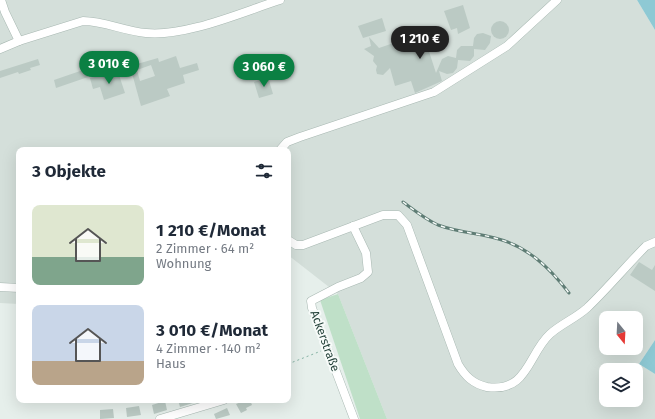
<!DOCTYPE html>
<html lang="de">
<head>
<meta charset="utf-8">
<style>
  :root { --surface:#fff; --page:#f2f2f3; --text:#1f2937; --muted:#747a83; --accent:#0b8043 }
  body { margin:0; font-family:"Fira Sans",sans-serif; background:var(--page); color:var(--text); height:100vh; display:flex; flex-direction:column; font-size:15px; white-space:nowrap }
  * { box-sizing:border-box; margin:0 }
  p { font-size:13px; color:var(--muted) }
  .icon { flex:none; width:22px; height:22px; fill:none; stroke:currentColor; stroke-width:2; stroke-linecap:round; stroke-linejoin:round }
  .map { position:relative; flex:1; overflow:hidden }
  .panel { position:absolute; left:16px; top:147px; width:275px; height:256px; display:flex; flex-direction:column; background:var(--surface); border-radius:8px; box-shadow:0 4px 16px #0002 }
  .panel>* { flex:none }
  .needle { width:26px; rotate:162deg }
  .buttons { position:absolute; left:599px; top:311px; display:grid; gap:8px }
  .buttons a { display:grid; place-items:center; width:44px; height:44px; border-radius:8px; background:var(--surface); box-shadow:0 4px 16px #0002; font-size:20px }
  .price { position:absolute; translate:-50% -34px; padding:0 9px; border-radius:14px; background:var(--accent); color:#fff; font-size:13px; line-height:26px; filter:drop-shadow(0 1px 2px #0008) }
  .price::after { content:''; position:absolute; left:50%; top:24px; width:12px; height:9px; margin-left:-6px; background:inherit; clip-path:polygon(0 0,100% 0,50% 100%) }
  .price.current { background:#222; color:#fff }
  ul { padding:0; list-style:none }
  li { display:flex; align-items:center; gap:12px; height:100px; padding:0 16px }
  li span { display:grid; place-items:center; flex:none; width:112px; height:80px; border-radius:8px; color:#555 }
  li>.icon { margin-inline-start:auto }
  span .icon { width:48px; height:48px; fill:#fffc; stroke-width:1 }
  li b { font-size:17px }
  h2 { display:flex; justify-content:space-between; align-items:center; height:48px; padding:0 16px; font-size:17px }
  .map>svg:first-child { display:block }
</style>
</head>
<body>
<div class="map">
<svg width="655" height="419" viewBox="0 0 655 419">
  <rect width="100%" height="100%" fill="#e6efeb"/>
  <path fill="#d4dfda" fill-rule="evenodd" d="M0 0H637L655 30V340L639 364 655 374V419H387L338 294 288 255V150H19V304L0 303ZM606 318H636V348H606ZM606 370H636V400H606Z"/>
  <polygon fill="#bfe0c8" points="338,294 387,419 360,419 320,300"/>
  <g fill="#8ec9d4">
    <polygon points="637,0 655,0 655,30"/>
    <polygon points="655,340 655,374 639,364"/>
  </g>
  <g fill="#bbcac4" fill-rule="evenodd">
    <polygon points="463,5 470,28 458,34 457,28 451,30 444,11"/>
    <polygon points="382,18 386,31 363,38 358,26"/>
    <circle cx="500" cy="30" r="9"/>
    <polygon points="423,33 436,73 442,59 448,56 456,58 457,50 461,46 473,46 474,38 477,34 483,33 491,36 490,43 485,50 474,49 474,56 470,61 458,60 457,68 453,73 447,74 439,71 442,81 415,93 411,81 395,86 390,68 383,75 377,74 376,70 377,66 373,61 374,56 364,49 371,46 369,37 379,48"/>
    <path d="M176 56 180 68 197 63 199 70 183 75 185 83 167 89 170 96 141 106 130 66 158 58 159 62ZM151 65 155 76 140 81 137 70Z"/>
    <polygon points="38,59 40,65 30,68 31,70 19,74 18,72 0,78 0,71"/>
    <polygon points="86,69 88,77 56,88 54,80"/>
    <polygon points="118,72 125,93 104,100 100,87 93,89 90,78"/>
    <polygon points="268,77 273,94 259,98 254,82"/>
    <polygon points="639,262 652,270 655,265 655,291 630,275"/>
    <polygon points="178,400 192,400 193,403 180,407"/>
    <polygon points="246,400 250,400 252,405 246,408 247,410 241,413 236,404"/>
    <polygon points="165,401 167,410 154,414 152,405"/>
    <polygon points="139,406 141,415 127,417 126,408"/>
    <polygon points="227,408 230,415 216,419 214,414"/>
    <polygon points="113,409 114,418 100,419 100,410"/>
  </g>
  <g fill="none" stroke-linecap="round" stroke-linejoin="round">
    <defs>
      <g id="minor">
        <path d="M1 0 5 12 19 41 83 21C104 21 124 31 146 33 186 37 242 12 280 0"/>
        <polyline points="0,49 19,41"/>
        <polyline points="280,150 287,142 300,137 434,92 507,46 557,0"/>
        <polyline points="353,226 366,253 368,272 361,278 338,287 311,301 312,308 354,419"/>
        <path d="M288 240 296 245H303L383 215H398L407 225 458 364C465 376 473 384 487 387 528 393 528 354 550 334 561 324 576 318 587 308 608 288 626 266 646 246L655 242"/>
        <polyline points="0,287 19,288"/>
        <polyline points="160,419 224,400"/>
      </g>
    </defs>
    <use href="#minor" stroke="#a8b8b2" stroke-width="9"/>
    <polyline stroke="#86b3a5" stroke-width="1" stroke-dasharray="2 3" stroke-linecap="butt" points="288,364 321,351"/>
    <use href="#minor" stroke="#fff" stroke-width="8"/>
    <defs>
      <path id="rail" d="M403 202C414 210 425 219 438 225 457 232 476 233 495 238 527 246 549 267 569 293"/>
    </defs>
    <use href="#rail" stroke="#5f7d75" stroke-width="3"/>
    <use href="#rail" stroke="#f7fbf9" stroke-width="1.5" stroke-dasharray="4.5" stroke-linecap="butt"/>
  </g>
  <g text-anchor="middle" stroke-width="4" stroke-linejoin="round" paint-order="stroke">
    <g font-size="12" fill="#24423a" stroke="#f7fbf9">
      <text transform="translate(325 341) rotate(70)" y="4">Ackerstraße</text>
    </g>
  </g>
</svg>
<div class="buttons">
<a><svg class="needle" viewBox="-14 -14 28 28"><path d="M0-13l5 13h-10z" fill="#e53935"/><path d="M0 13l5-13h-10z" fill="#747a83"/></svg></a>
<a><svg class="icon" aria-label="layers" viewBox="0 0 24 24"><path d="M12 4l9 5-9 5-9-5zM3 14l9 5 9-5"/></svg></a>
</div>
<b class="price current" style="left:420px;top:60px">1 210 €</b>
<b class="price" style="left:109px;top:85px">3 010 €</b>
<b class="price" style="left:264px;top:88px">3 060 €</b>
<section class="panel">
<h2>3 Objekte<svg class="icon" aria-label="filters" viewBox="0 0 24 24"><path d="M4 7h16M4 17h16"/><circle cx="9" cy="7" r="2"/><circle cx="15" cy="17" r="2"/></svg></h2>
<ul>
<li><span style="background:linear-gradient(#dfe7d0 65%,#7fa58c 0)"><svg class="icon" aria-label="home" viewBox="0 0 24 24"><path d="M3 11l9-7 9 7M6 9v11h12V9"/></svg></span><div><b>1 210 €/Monat</b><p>2 Zimmer · 64 m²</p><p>Wohnung</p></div></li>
<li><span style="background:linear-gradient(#c9d6e8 70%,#b9a48a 0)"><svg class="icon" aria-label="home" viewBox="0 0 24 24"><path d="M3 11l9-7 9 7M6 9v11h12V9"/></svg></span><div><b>3 010 €/Monat</b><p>4 Zimmer · 140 m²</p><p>Haus</p></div></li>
</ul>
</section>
</div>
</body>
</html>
